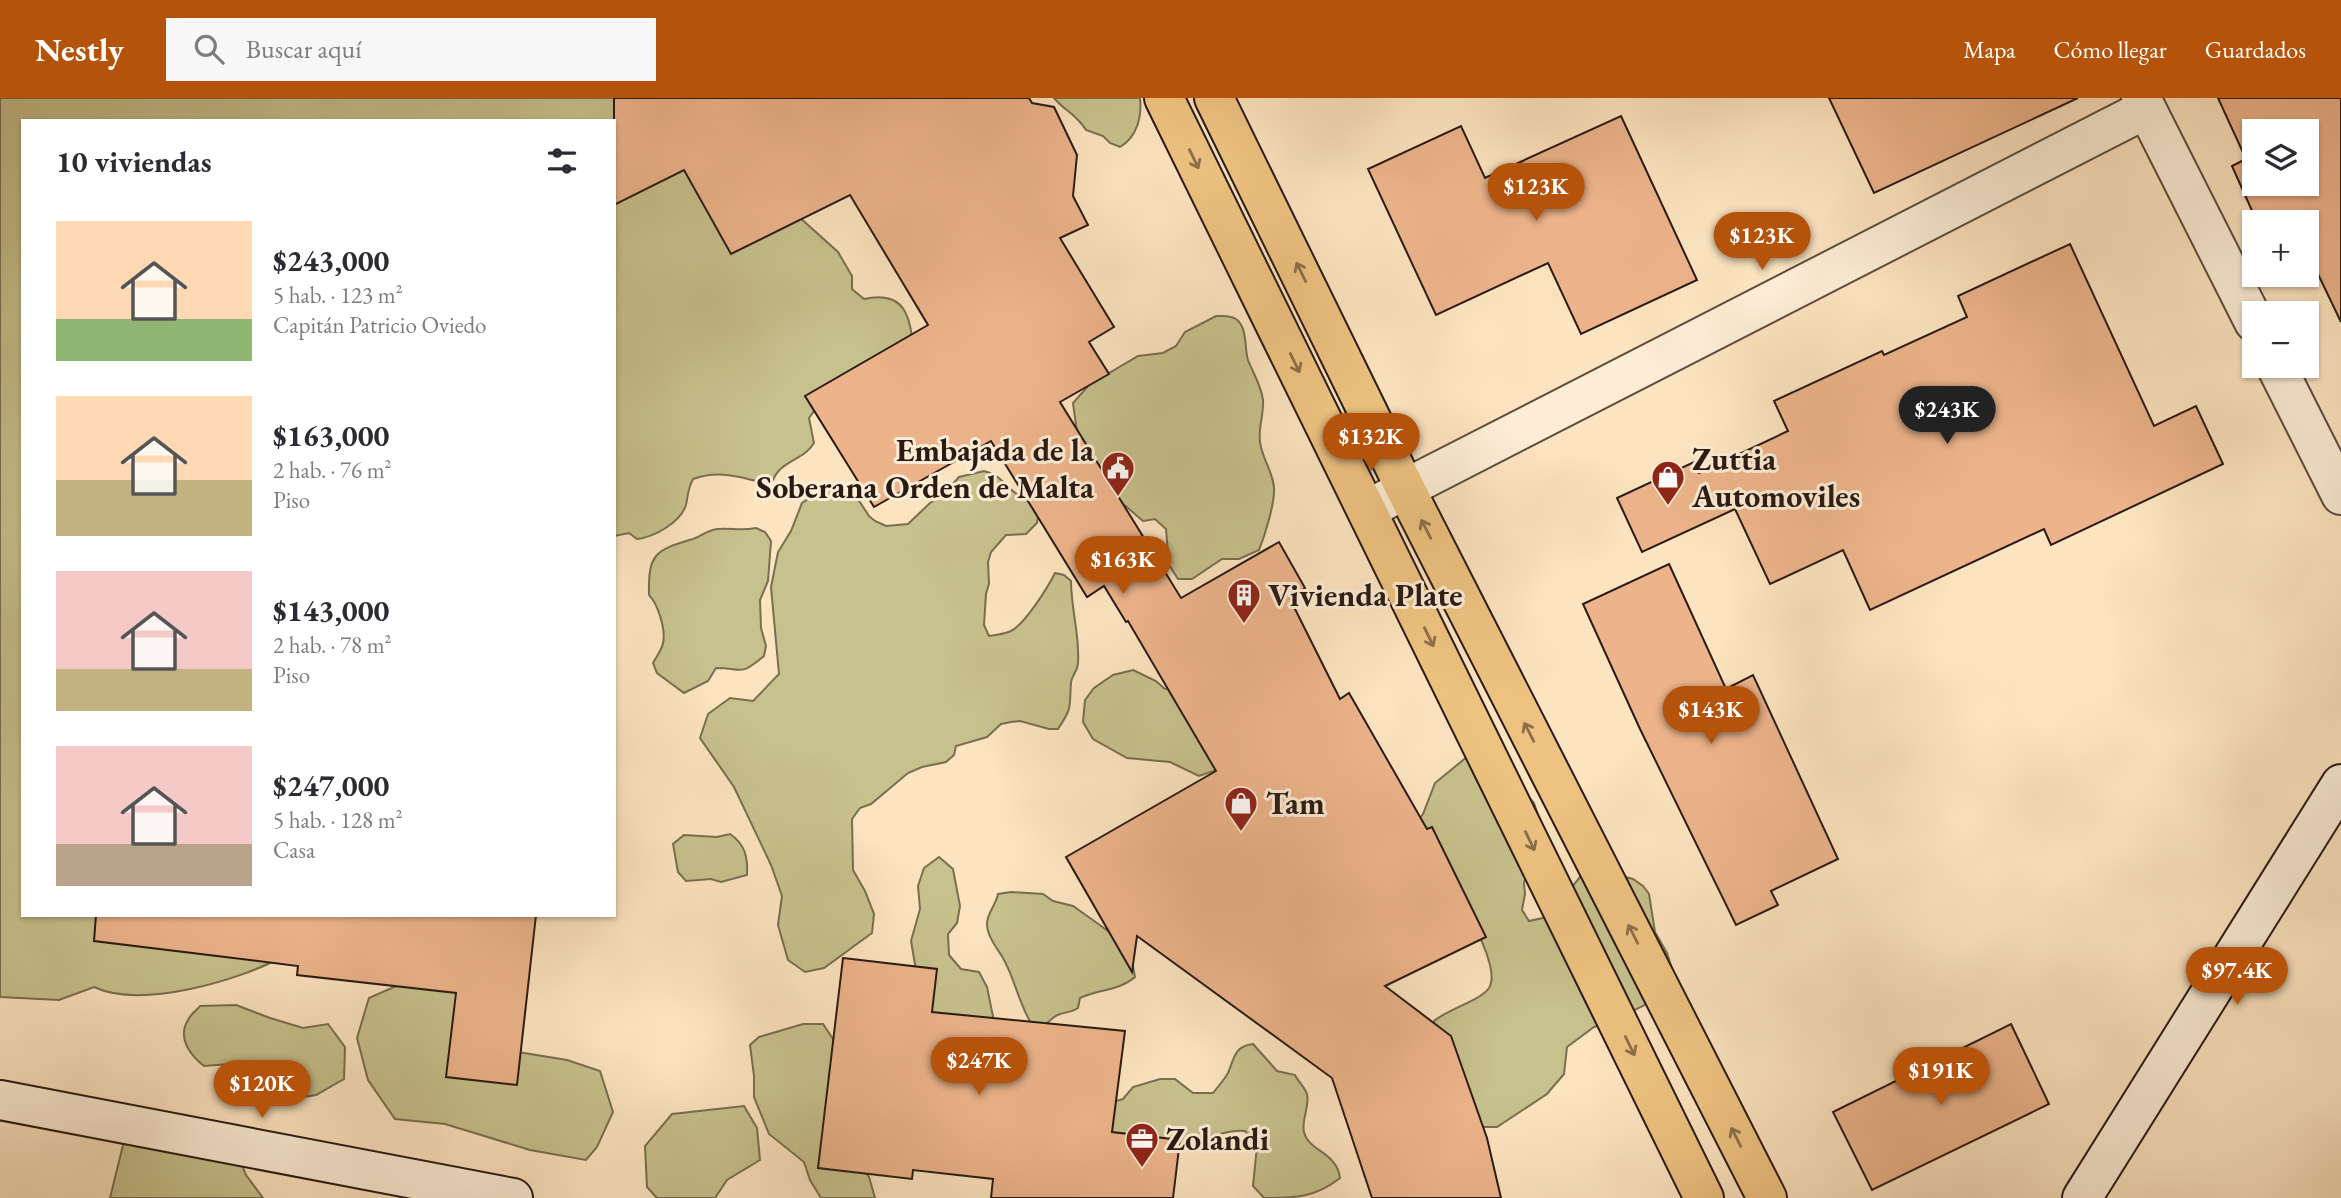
<!DOCTYPE html>
<html lang="es">
<head>
<meta charset="utf-8">
<style>
  :root { --surface:#fff; --page:#f7f7f7; --text:#2b2b33; --muted:#7c7c81; --accent:#b45309 }
  body { margin:0; font-family:"EB Garamond",serif; background:var(--page); color:var(--text); height:100vh; display:flex; flex-direction:column; font-size:26px; white-space:nowrap }
  * { box-sizing:border-box; margin:0 }
  p { font-size:23px; color:var(--muted) }
  .icon { flex:none; width:38px; height:38px; fill:none; stroke:currentColor; stroke-width:2; stroke-linecap:round; stroke-linejoin:round }
  .map { position:relative; flex:1; overflow:hidden }
  .sheet { position:absolute; left:21px; top:21px; width:595px; height:798px; display:flex; flex-direction:column; background:var(--surface); border-radius:0px; box-shadow:0 2px 5px #0004 }
  .sheet>* { flex:none }
  .buttons { position:absolute; left:2242px; top:21px; display:grid; gap:14px }
  .buttons a { display:grid; place-items:center; width:77px; height:77px; border-radius:0px; background:var(--surface); box-shadow:0 2px 5px #0004; font-size:35px }
  .price { position:absolute; translate:-50% -60px; padding:0 16px; border-radius:24px; background:var(--accent); color:#fff; font-size:23px; line-height:46px; filter:drop-shadow(0 2px 4px #0008) }
  .price::after { content:''; position:absolute; left:50%; top:42px; width:21px; height:16px; margin-left:-10px; background:inherit; clip-path:polygon(0 0,100% 0,50% 100%) }
  .price.current { background:#222; color:#fff }
  ul { padding:0; list-style:none }
  li { display:flex; align-items:center; gap:21px; height:175px; padding:0 35px }
  li span { display:grid; place-items:center; flex:none; width:196px; height:140px; border-radius:0px; color:#555 }
  li>.icon { margin-inline-start:auto }
  span .icon { width:84px; height:84px; fill:#fffc; stroke-width:1 }
  li b { font-size:30px }
  h2 { display:flex; justify-content:space-between; align-items:center; height:84px; padding:0 35px; font-size:30px }
  header { display:flex; align-items:center; gap:42px; box-sizing:border-box; height:98px; padding:0 35px; background:var(--accent); color:#fff }
  header strong { font-size:33px }
  nav { display:flex; gap:38px; margin-inline-start:auto; font-size:24px }
  .search { width:490px; height:63px; background:var(--page); display:flex; align-items:center; gap:18px; box-sizing:border-box; padding:0 24px; border-radius:0px; color:var(--muted); font-size:26px }
  .map>svg:first-child { display:block }
</style>
</head>
<body>
<header>
<strong>Nestly</strong>
<div class="search"><svg class="icon" aria-label="search" viewBox="0 0 24 24"><circle cx="10" cy="10" r="6"/><path d="M15 15l6 6"/></svg>Buscar aquí</div>
<nav><a>Mapa</a><a>Cómo llegar</a><a>Guardados</a></nav>
</header>
<div class="map">
<svg width="2341" height="1100" viewBox="0 0 2341 1100">
  <rect width="100%" height="100%" fill="#fce4c0"/>
  <filter id="stains"><feTurbulence type="fractalNoise" baseFrequency=".00286" numOctaves="4"/><feColorMatrix values="0 0 0 0 .2 0 0 0 0 .09 0 0 0 0 .02 0 0 0 .5 -.17"/></filter>
  <radialGradient id="worn" r=".72"><stop offset=".6" stop-color="#630" stop-opacity="0"/><stop offset="1" stop-color="#630" stop-opacity=".3"/></radialGradient>
  <g fill="#c7c18d" stroke="#786e50" stroke-width="2">
    <path d="M0 0H924L788 109 838 154 852 178V191L864 201C911 191 910 226 915 261L823 301 809 320 814 345C803 363 781 362 773 382 757 386 749 380 734 378 719 375 707 376 693 381 688 390 688 397 686 407 680 425 654 439 637 441L629 435 614 438V23H23V817H94L122 832 282 859C238 883 141 911 94 889L59 902 0 899Z"/>
    <path d="M1054 0H1140C1142 19 1137 39 1120 49L1110 45 1103 38 1086 32C1076 16 1065 13 1054 0Z"/>
    <path d="M1216 218C1223 218 1230 217 1236 221 1248 230 1244 249 1248 262 1253 275 1261 287 1263 302 1264 316 1258 330 1260 344 1262 361 1273 373 1274 390 1275 405 1265 437 1259 452L1239 461H1222L1192 481H1178L1169 467 1166 431 1155 421 1143 423 1114 398 1078 342 1073 305 1089 287 1138 258 1163 255 1176 248 1185 234Z"/>
    <path d="M984 373C1005 377 1010 399 1032 403L1039 413 1037 425 1026 436 1006 437 991 454 988 464 989 486 986 496 984 527 989 538C997 537 1004 536 1011 533 1025 526 1048 489 1055 475L1064 477 1071 483C1071 511 1080 538 1078 565 1078 573 1071 578 1071 585 1069 611 1073 608 1058 631H1049L1020 623 1011 624 1001 626 987 639 956 648 954 657 946 664 922 669 908 675 871 706 860 710 852 721 853 772 865 793 874 816 872 835 824 870 805 874 788 862 778 827 782 798 771 767 734 689 700 640 708 616 730 600 753 603 779 576 771 489 778 454 791 433 802 405 827 389 834 388 854 395 869 418 875 423 886 428 908 426 930 405 943 397 959 379Z"/>
    <path d="M756 430 765 434 771 443 768 483 760 502 761 530 766 548 764 558C739 579 743 570 716 570L708 583 684 595 657 575 653 565C656 559 662 552 663 545 666 532 658 506 649 497 648 456 655 452 693 441 702 438 707 432 718 431 732 430 741 433 756 430Z"/>
    <polygon points="1133,572 1156,583 1165,591 1175,590 1222,664 1214,673 1199,678 1170,664 1127,660 1093,641 1083,624 1085,602 1094,590 1113,577"/>
    <path d="M1468 658 1521 690 1534 705 1538 717 1539 730 1524 785 1525 796 1522 812 1529 823 1547 819 1585 773 1622 778 1633 781 1643 788 1649 796 1655 834 1667 855 1672 871 1652 901 1643 908 1608 925 1594 929 1567 949 1564 976 1547 996 1497 1029H1482L1431 951 1434 923C1448 911 1480 903 1489 890 1496 879 1487 855 1482 844 1463 804 1437 764 1416 725L1423 716 1435 685Z"/>
    <path d="M730 736C745 746 748 759 747 777L721 784 711 781 686 783 678 774 673 746 684 737 717 739Z"/>
    <polygon points="939,759 953,771 960,808 957,825 948,836 949,857 961,871 979,874 987,889 998,943 972,965 915,900 918,884 911,843 920,811 918,788 924,770"/>
    <path d="M1011 794 1043 796 1053 803 1073 808 1097 825 1115 838 1132 863 1135 879C1119 893 1098 891 1080 900L1078 910C1072 914 1067 914 1060 916 1048 920 1049 929 1034 930 1019 908 1016 883 1003 860 997 850 987 838 987 826 987 815 996 807 998 796Z"/>
    <polygon points="448,872 512,953 567,962 600,973 613,1014 597,1049 586,1062 530,1052 445,1026 395,1021 368,982 357,940 369,900 412,881"/>
    <path d="M236 907 270 920 303 930 328 926 345 949 344 981 316 997 297 1000 280 988 260 967 230 966 204 968C190 957 177 940 188 922 190 917 197 912 200 908Z"/>
    <polygon points="803,926 823,926 833,941 857,1062 869,1079 875,1100 821,1100 810,1082 804,1064 769,1036 754,999 754,978 750,947 759,939"/>
    <path d="M1253 946 1277 973 1295 977C1298 983 1305 990 1307 996 1310 1008 1301 1022 1304 1034 1308 1053 1337 1054 1340 1080 1315 1100 1294 1100 1264 1100L1253 1088 1257 1048 1245 1033C1228 1031 1217 1039 1200 1039L1189 1051 1167 1054 1105 1043 1109 1005 1123 1001 1133 989 1160 981H1175L1193 995H1213C1218 989 1224 982 1228 975 1234 961 1234 948 1253 946Z"/>
    <polygon points="744,1008 757,1030 760,1062 727,1082 715,1100 657,1100 647,1089 645,1048 672,1016"/>
    <polygon points="124,1043 242,1067 246,1077 263,1100 110,1100"/>
  </g>
  <g fill="#edb48b" stroke="#291a13" stroke-width="2" fill-rule="evenodd">
    <polygon points="614,0 1029,0 1032,5 1054,9 1077,57 1073,98 1088,127 1060,140 1114,229 1089,244 1109,276 1060,304 1181,500 1279,444 1305,490 1290,501 1340,601 1349,595 1427,731 1432,729 1486,839 1385,888 1451,938 1487,1040 1501,1100 1372,1100 1332,980 1137,838 1132,874 1066,759 1216,673 1128,523 1126,524 1104,488 1087,499 991,343 874,409 805,298 928,227 850,97 731,156 684,72 614,107"/>
    <polygon points="1829,0 2078,0 1874,95"/>
    <path d="M2218 0H2341V224L2306 151V124H2257L2232 68 2246 61ZM2254 33H2306V86H2254Z"/>
    <polygon points="1621,18 1697,182 1581,236 1548,165 1436,217 1368,71 1461,28 1485,80"/>
    <polygon points="2070,146 2154,328 2196,308 2223,366 2051,447 2044,431 1870,512 1843,452 1770,486 1735,411 1642,454 1617,400 1694,364 1699,375 1788,333 1774,303 1882,253 1884,257 1967,219 1958,198"/>
    <polygon points="1669,466 1726,591 1753,577 1838,761 1771,793 1778,807 1736,827 1640,631 1583,506"/>
    <polygon points="96,817 536,817 517,987 446,979 456,895 297,877 298,868 94,843"/>
    <polygon points="843,860 937,871 932,914 1125,933 1112,1034 1180,1042 1173,1100 991,1100 993,1081 913,1072 912,1081 818,1070"/>
    <polygon points="2011,926 2049,1006 1872,1092 1833,1014"/>
  </g>
  <g fill="none" stroke-linecap="round" stroke-linejoin="round">
    <defs>
      <g id="street">
        <polyline points="2141,0 2254,224"/>
        <polyline points="2276,268 2341,397"/>
        <polyline points="1367,412 1424,381 2146,11"/>
      </g>
      <g id="secondary">
        <polyline points="0,1002 513,1100"/>
        <polyline points="2082,1100 2341,686"/>
      </g>
      <g id="highway">
        <polyline points="1164,0 1704,1100"/>
        <polyline points="1214,0 1405,390 1767,1100"/>
      </g>
    </defs>
    <use href="#street" stroke="#5e4c3e" stroke-width="42"/>
    <use href="#secondary" stroke="#291a13" stroke-width="42"/>
    <use href="#highway" stroke="#291a13" stroke-width="42"/>
    <use href="#street" stroke="#fdedd6" stroke-width="38"/>
    <use href="#secondary" stroke="#fdedd6" stroke-width="38"/>
    <use href="#highway" stroke="#eec280" stroke-width="38"/>
  </g>
  <defs><path id="oneway-shaft" d="M-6 0H5M1.5-3L5.5 0L1.5 3" fill="none" stroke-width="1.6" stroke-linecap="round" stroke-linejoin="round" transform="scale(1.75)"/></defs>
  <g stroke="#8c6e4a">
    <use href="#oneway-shaft" transform="translate(1194 61) rotate(64)"/>
    <use href="#oneway-shaft" transform="translate(1301 174) rotate(-116)"/>
    <use href="#oneway-shaft" transform="translate(1295 265) rotate(64)"/>
    <use href="#oneway-shaft" transform="translate(1426 431) rotate(-117)"/>
    <use href="#oneway-shaft" transform="translate(1429 539) rotate(64)"/>
    <use href="#oneway-shaft" transform="translate(1529 634) rotate(-117)"/>
    <use href="#oneway-shaft" transform="translate(1530 743) rotate(64)"/>
    <use href="#oneway-shaft" transform="translate(1633 836) rotate(-117)"/>
    <use href="#oneway-shaft" transform="translate(1630 948) rotate(64)"/>
    <use href="#oneway-shaft" transform="translate(1736 1039) rotate(-117)"/>
  </g>
  <defs>
    <symbol id="civic-pin" viewBox="-11 -11 22 30"><path d="M0 17L-7.5 6A9.5 9.5 0 1 1 7.5 6Z" fill="#8f2418" stroke="#fdedd6"/><path d="M-.6-6.5H3V-4.5H.6V-3L4-1V1h2V6H-6V1h2V-1L-.6-3ZM-1.2 2.5V6h2.4V2.5Z" fill="#fff"/></symbol>
    <symbol id="shop-pin" viewBox="-11 -11 22 30"><path d="M0 17L-7.5 6A9.5 9.5 0 1 1 7.5 6Z" fill="#8f2418" stroke="#fdedd6"/><path d="M-5-2.5h2.3a2.7 3.5 0 0 1 5.4 0H5L5.5 6h-11ZM-1.5-2.5h3a1.5 2.3 0 0 0-3 0Z" fill="#fff"/></symbol>
    <symbol id="building-pin" viewBox="-11 -11 22 30"><path d="M0 17L-7.5 6A9.5 9.5 0 1 1 7.5 6Z" fill="#8f2418" stroke="#fdedd6"/><path d="M-4-6H4V6H1V3H-1V6H-4ZM-2.5-4.3h1.7v1.8h-1.7ZM.8-4.3h1.7v1.8H.8ZM-2.5-1h1.7V.8h-1.7ZM.8-1h1.7V.8H.8Z" fill="#fff"/></symbol>
    <symbol id="office-pin" viewBox="-11 -11 22 30"><path d="M0 17L-7.5 6A9.5 9.5 0 1 1 7.5 6Z" fill="#8f2418" stroke="#fdedd6"/><path d="M-6-3h4V-5.5h4V-3h4V5H-6ZM-1-4.5V-3h2v-1.5ZM-6 0V1H6V0Z" fill="#fff"/></symbol>
  </defs>
  <g fill-rule="evenodd">
    <use href="#civic-pin" x="1099" y="351" width="38" height="52"/>
    <use href="#shop-pin" x="1649" y="360" width="38" height="52"/>
    <use href="#building-pin" x="1225" y="478" width="38" height="52"/>
    <use href="#shop-pin" x="1222" y="686" width="38" height="52"/>
    <use href="#office-pin" x="1123" y="1022" width="38" height="52"/>
  </g>
  <g text-anchor="middle" stroke-width="6" stroke-linejoin="round" paint-order="stroke">
    <g font-size="32" font-weight="bold" fill="#291a13" stroke="#fdedd6" text-anchor="start">
      <text x="1094" y="363" text-anchor="end">Embajada de la<tspan x="1094" dy="37">Soberana Orden de Malta</tspan></text>
      <text x="1692" y="372">Zuttia<tspan x="1692" dy="37">Automoviles</tspan></text>
      <text x="1268" y="508">Vivienda Plate</text>
      <text x="1266" y="716">Tam</text>
      <text x="1166" y="1052">Zolandi</text>
    </g>
  </g>
  <rect width="100%" height="100%" filter="url(#stains)"/>
  <rect width="100%" height="100%" fill="url(#worn)"/>
</svg>
<div class="buttons">
<a><svg class="icon" aria-label="layers" viewBox="0 0 24 24"><path d="M12 4l9 5-9 5-9-5zM3 14l9 5 9-5"/></svg></a>
<a>+</a>
<a>−</a>
</div>
<b class="price" style="left:1536px;top:125px">$123K</b>
<b class="price" style="left:1762px;top:174px">$123K</b>
<b class="price current" style="left:1947px;top:348px">$243K</b>
<b class="price" style="left:1371px;top:375px">$132K</b>
<b class="price" style="left:1123px;top:498px">$163K</b>
<b class="price" style="left:1711px;top:648px">$143K</b>
<b class="price" style="left:2237px;top:909px">$97.4K</b>
<b class="price" style="left:979px;top:999px">$247K</b>
<b class="price" style="left:1941px;top:1009px">$191K</b>
<b class="price" style="left:262px;top:1022px">$120K</b>
<section class="sheet">
<h2>10 viviendas<svg class="icon" aria-label="filters" viewBox="0 0 24 24"><path d="M4 7h16M4 17h16"/><circle cx="9" cy="7" r="2"/><circle cx="15" cy="17" r="2"/></svg></h2>
<ul>
<li><span style="background:linear-gradient(#ffd9b3 70%,#8fb573 0)"><svg class="icon" aria-label="home" viewBox="0 0 24 24"><path d="M3 11l9-7 9 7M6 9v11h12V9"/></svg></span><div><b>$243,000</b><p>5 hab. · 123 m²</p><p>Capitán Patricio Oviedo</p></div></li>
<li><span style="background:linear-gradient(#ffd9b3 60%,#c2b280 0)"><svg class="icon" aria-label="home" viewBox="0 0 24 24"><path d="M3 11l9-7 9 7M6 9v11h12V9"/></svg></span><div><b>$163,000</b><p>2 hab. · 76 m²</p><p>Piso</p></div></li>
<li><span style="background:linear-gradient(#f6c9c9 70%,#c2b280 0)"><svg class="icon" aria-label="home" viewBox="0 0 24 24"><path d="M3 11l9-7 9 7M6 9v11h12V9"/></svg></span><div><b>$143,000</b><p>2 hab. · 78 m²</p><p>Piso</p></div></li>
<li><span style="background:linear-gradient(#f6c9c9 70%,#b9a48a 0)"><svg class="icon" aria-label="home" viewBox="0 0 24 24"><path d="M3 11l9-7 9 7M6 9v11h12V9"/></svg></span><div><b>$247,000</b><p>5 hab. · 128 m²</p><p>Casa</p></div></li>
</ul>
</section>
</div>
</body>
</html>
